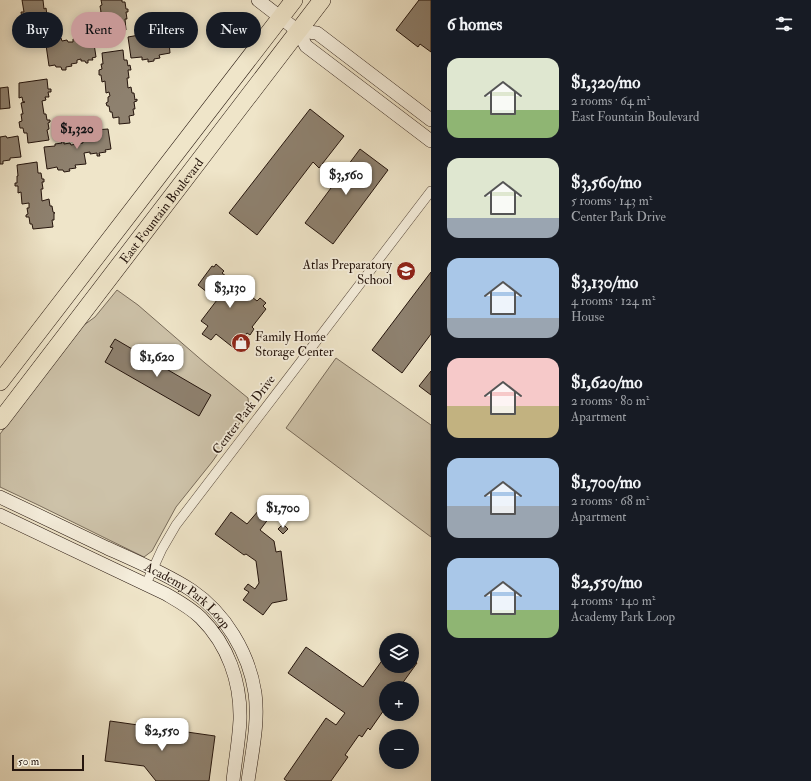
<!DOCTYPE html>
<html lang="en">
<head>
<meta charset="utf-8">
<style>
  :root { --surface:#171b24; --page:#20242c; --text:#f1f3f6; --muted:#9ea1a6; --accent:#c59692 }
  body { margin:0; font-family:"IM FELL Double Pica",serif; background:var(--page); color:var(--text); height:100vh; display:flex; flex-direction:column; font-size:15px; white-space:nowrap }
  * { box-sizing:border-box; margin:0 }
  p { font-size:13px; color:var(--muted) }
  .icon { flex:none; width:22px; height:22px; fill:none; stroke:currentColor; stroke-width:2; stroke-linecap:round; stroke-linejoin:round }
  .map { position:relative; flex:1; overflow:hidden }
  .sheet { display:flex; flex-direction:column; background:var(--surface); width:380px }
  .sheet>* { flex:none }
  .top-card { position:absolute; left:12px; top:12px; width:359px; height:36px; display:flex; gap:8px }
  .buttons { position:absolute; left:379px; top:633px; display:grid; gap:8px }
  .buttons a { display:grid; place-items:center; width:40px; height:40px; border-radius:50%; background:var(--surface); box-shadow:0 2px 10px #0003; font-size:20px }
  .scale { position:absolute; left:12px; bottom:10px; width:72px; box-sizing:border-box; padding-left:4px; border:2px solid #25150d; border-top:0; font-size:11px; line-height:14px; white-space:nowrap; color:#25150d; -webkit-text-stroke:3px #f5eedc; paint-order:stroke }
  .price { position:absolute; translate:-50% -34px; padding:0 9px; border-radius:8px; background:#fff; color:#222; font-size:13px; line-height:26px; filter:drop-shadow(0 1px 2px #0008) }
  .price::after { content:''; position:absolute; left:50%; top:24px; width:12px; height:9px; margin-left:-6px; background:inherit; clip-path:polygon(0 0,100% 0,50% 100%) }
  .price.selected { background:var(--accent); color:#111 }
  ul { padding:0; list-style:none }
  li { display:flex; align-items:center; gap:12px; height:100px; padding:0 16px }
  li span { display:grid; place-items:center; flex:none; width:112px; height:80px; border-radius:12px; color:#555 }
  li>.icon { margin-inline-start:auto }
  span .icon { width:48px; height:48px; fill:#fffc; stroke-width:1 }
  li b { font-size:17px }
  h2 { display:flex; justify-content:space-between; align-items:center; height:48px; padding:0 16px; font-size:17px }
  .pill { padding:0 14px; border-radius:18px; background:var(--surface); box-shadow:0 2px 10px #0003; font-size:14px; line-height:36px }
  .pill.selected { background:var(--accent); color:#111 }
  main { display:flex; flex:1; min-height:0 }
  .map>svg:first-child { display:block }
</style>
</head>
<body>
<main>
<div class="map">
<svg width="431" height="781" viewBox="0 0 431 781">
  <rect width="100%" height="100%" fill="#efe5c9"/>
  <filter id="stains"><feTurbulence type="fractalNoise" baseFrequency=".005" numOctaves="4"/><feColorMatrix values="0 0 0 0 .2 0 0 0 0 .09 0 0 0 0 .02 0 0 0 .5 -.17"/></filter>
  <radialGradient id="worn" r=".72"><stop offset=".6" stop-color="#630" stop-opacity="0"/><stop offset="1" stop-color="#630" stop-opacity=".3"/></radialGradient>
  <g fill="#cdc2a9" stroke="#796c5b">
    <path d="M117 290 138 305 205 363 248 398 249 410 212 462 176 507 152 551 144 557C96 534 48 509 0 487V434L80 328 95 317Z"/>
    <polygon points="336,358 431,425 431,537 286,428"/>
  </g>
  <g fill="#8e816f" stroke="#25150d">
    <polygon points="22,0 43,0 44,9 46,8 47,15 49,15 50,18 48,18 49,25 46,26 48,36 27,39 26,29 23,29 22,23 20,23 20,19 22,18 21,12 24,12"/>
    <polygon points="101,0 122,0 122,2 125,2 126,9 128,9 128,12 126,12 127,19 125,19 126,30 105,33 104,23 101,23 100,17 99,17 98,13 101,12 100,6 102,5"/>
    <polygon points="419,0 431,0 431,52 420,44 418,47 396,30"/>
    <polygon points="178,17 179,17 180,19 193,19 195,39 190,40 190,42 184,43 184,45 181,46 181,43 174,44 174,42 169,42 170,53 159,55 160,58 154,59 154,61 148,62 148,59 142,60 142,57 131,58 128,37 139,35 139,34 146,33 146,31 148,31 148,33 155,32 155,34 168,33 166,22 178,19"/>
    <polygon points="81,32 85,32 85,35 89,34 90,37 93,37 96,57 92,58 93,60 88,60 88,63 86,63 85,61 81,61 81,59 77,60 77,63 71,64 72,66 66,67 66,70 62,70 61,67 56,67 55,65 49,66 46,45 52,44 52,42 58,41 58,38 61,38 62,41 67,40 68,42 73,42 73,39 77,38 76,36 81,35"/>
    <polygon points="123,50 124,60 127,60 128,66 130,65 131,70 128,70 129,78 127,78 128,88 131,87 132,93 134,93 135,100 137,99 137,101 134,102 135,109 133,109 134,115 129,116 130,123 119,124 119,117 113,118 112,112 110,112 109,106 107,106 106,103 108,102 108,97 110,96 109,92 106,93 105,81 102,82 101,75 99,75 99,70 102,69 101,64 103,64 102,53"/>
    <polygon points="47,79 48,89 51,89 51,92 48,92 49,97 45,97 46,100 42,101 44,114 46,114 47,120 50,120 50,122 48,123 49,129 47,130 49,140 28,143 27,133 24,133 23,128 20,128 19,122 22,121 21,114 23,114 21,103 25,102 23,102 22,97 19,98 19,83"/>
    <polygon points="8,87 10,108 0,109 0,88"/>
    <polygon points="310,109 344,136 319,168 313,162 257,235 229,213"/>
    <polygon points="93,127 95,127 95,130 108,129 111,149 105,150 106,152 99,153 100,156 97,156 97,153 90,154 90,152 84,153 86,164 75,165 76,168 69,169 70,171 64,172 63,170 58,170 57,167 47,169 44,147 55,146 55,144 62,143 61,141 64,141 64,144 70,143 71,145 83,143 82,133 93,130"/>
    <polygon points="6,136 7,138 18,136 21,157 10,158 10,160 3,161 3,164 0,164 0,137"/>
    <polygon points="360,149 388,170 333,244 305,223"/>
    <polygon points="37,162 38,173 41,173 42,179 44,179 44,182 42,182 43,189 41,189 42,201 49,199 50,206 52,206 53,212 55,213 54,213 54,220 52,220 53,227 33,229 32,224 30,224 29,217 26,217 26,215 28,214 27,208 29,208 29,203 22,204 21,192 18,193 18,186 15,186 15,183 17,183 17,176 18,176 17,165"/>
    <polygon points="216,264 224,271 222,273 241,288 243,285 249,290 247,293 257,301 260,298 266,303 263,306 266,309 252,327 254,329 250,335 247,333 242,339 245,341 241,347 238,345 235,349 216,334 211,340 202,334 208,326 201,321 217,300 198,285 212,266 214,267"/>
    <polygon points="431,272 431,334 402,373 372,350"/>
    <polygon points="115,339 211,395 199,416 105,362 113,348 110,347"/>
    <polygon points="431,371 431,395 419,386"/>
    <polygon points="265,503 275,510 260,530 274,541 276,552 281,551 287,600 272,603 263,615 243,600 249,592 244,589 248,584 255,589 259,583 256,561 246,554 244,555 215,534 231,512 247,524"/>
    <polygon points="283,524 288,529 283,534 278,529"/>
    <polygon points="306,647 363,687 386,655 386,666 412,666 412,659 417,663 399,688 386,688 386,707 370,730 368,728 362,737 359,735 345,755 348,757 331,781 287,781 284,779 326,718 336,725 345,713 288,673"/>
    <polygon points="110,721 215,736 209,781 156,781 144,766 105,761"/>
  </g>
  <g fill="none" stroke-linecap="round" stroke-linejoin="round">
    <defs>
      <polyline id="street" points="146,584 162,549 176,525 431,191"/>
      <g id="secondary">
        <polyline points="258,0 298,31 306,46 431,141"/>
        <polyline points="298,31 317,33 431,120"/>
        <path id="s1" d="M0 497C36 514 71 531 107 548 134 560 167 574 191 590 225 613 249 653 255 693 259 722 252 752 248 781"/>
        <path d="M0 515 166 594C178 601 191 608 201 618 228 645 241 682 240 720 239 741 235 761 233 781"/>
      </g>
      <g id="highway">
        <polyline points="0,382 294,0"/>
        <path id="s2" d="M0 421 322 0"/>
      </g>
    </defs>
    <use href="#street" stroke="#58493c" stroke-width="10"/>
    <use href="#secondary" stroke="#25150d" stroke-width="14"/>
    <use href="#highway" stroke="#25150d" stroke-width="18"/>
    <use href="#street" stroke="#f5eedc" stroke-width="9"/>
    <use href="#secondary" stroke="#f5eedc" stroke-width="13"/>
    <use href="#highway" stroke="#efe5c9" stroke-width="17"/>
  </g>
  <defs>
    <symbol id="school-disc" viewBox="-11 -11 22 22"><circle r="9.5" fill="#8f2418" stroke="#f5eedc"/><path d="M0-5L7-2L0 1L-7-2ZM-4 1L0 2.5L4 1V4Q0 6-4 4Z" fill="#fff"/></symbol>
    <symbol id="shop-disc" viewBox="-11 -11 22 22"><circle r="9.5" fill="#8f2418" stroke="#f5eedc"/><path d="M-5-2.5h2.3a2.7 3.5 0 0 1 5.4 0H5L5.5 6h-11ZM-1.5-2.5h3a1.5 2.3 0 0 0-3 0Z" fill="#fff"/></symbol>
  </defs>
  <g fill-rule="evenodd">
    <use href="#school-disc" x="395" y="260" width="22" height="22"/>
    <use href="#shop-disc" x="230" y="332" width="22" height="22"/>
  </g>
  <g text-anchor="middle" stroke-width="3.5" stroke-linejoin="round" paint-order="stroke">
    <g font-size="13" fill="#25150d" stroke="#f5eedc">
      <text dy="5" stroke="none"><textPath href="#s2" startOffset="265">East Fountain Boulevard</textPath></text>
      <text transform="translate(243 414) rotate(-53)" y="5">Center Park Drive</text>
      <text dy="5" stroke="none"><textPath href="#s1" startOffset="213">Academy Park Loop</textPath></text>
    </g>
    <g font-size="13" fill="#25150d" stroke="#f5eedc" text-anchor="end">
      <text x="392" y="269">Atlas Preparatory<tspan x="392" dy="15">School</tspan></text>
      <text x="255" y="341" text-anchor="start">Family Home<tspan x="255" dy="15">Storage Center</tspan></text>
    </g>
  </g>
  <rect width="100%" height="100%" filter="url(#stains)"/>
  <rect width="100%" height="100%" fill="url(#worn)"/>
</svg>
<div class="buttons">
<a><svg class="icon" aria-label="layers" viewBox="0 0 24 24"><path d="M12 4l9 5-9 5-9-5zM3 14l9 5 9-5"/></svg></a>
<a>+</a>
<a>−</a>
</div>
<div class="scale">50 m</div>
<b class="price selected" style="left:77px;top:150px">$1,320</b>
<b class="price" style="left:346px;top:196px">$3,560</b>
<b class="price" style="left:230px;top:309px">$3,130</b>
<b class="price" style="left:157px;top:378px">$1,620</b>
<b class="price" style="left:283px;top:529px">$1,700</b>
<b class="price" style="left:162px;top:752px">$2,550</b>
<div class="top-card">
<a class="pill">Buy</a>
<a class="pill selected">Rent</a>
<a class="pill">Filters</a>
<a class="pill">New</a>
</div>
</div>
<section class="sheet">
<h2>6 homes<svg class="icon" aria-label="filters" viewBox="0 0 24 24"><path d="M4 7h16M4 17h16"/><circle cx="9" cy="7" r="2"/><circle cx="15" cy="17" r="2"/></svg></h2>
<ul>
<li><span style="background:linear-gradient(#dfe7d0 65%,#8fb573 0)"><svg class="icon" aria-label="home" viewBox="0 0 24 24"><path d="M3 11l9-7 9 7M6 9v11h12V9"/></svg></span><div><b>$1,320/mo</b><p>2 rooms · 64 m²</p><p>East Fountain Boulevard</p></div></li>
<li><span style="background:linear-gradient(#dfe7d0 75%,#9aa5b1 0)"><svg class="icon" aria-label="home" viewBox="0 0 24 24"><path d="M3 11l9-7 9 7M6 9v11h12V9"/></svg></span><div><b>$3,560/mo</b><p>5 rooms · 143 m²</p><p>Center Park Drive</p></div></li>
<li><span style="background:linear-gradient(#a9c7e8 75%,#9aa5b1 0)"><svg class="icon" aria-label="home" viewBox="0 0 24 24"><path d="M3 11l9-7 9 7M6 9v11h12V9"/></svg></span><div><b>$3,130/mo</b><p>4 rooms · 124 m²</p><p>House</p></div></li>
<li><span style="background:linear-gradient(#f6c9c9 60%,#c2b280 0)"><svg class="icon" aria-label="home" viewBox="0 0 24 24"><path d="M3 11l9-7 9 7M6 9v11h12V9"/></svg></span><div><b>$1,620/mo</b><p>2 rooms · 80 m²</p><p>Apartment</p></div></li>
<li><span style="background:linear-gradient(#a9c7e8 60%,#9aa5b1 0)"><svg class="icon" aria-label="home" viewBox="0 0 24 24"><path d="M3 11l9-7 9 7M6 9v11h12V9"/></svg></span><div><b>$1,700/mo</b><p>2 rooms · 68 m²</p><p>Apartment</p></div></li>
<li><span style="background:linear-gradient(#a9c7e8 65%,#8fb573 0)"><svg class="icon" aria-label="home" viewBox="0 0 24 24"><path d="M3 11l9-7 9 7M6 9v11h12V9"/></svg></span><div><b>$2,550/mo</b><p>4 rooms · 140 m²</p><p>Academy Park Loop</p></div></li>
</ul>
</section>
</main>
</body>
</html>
